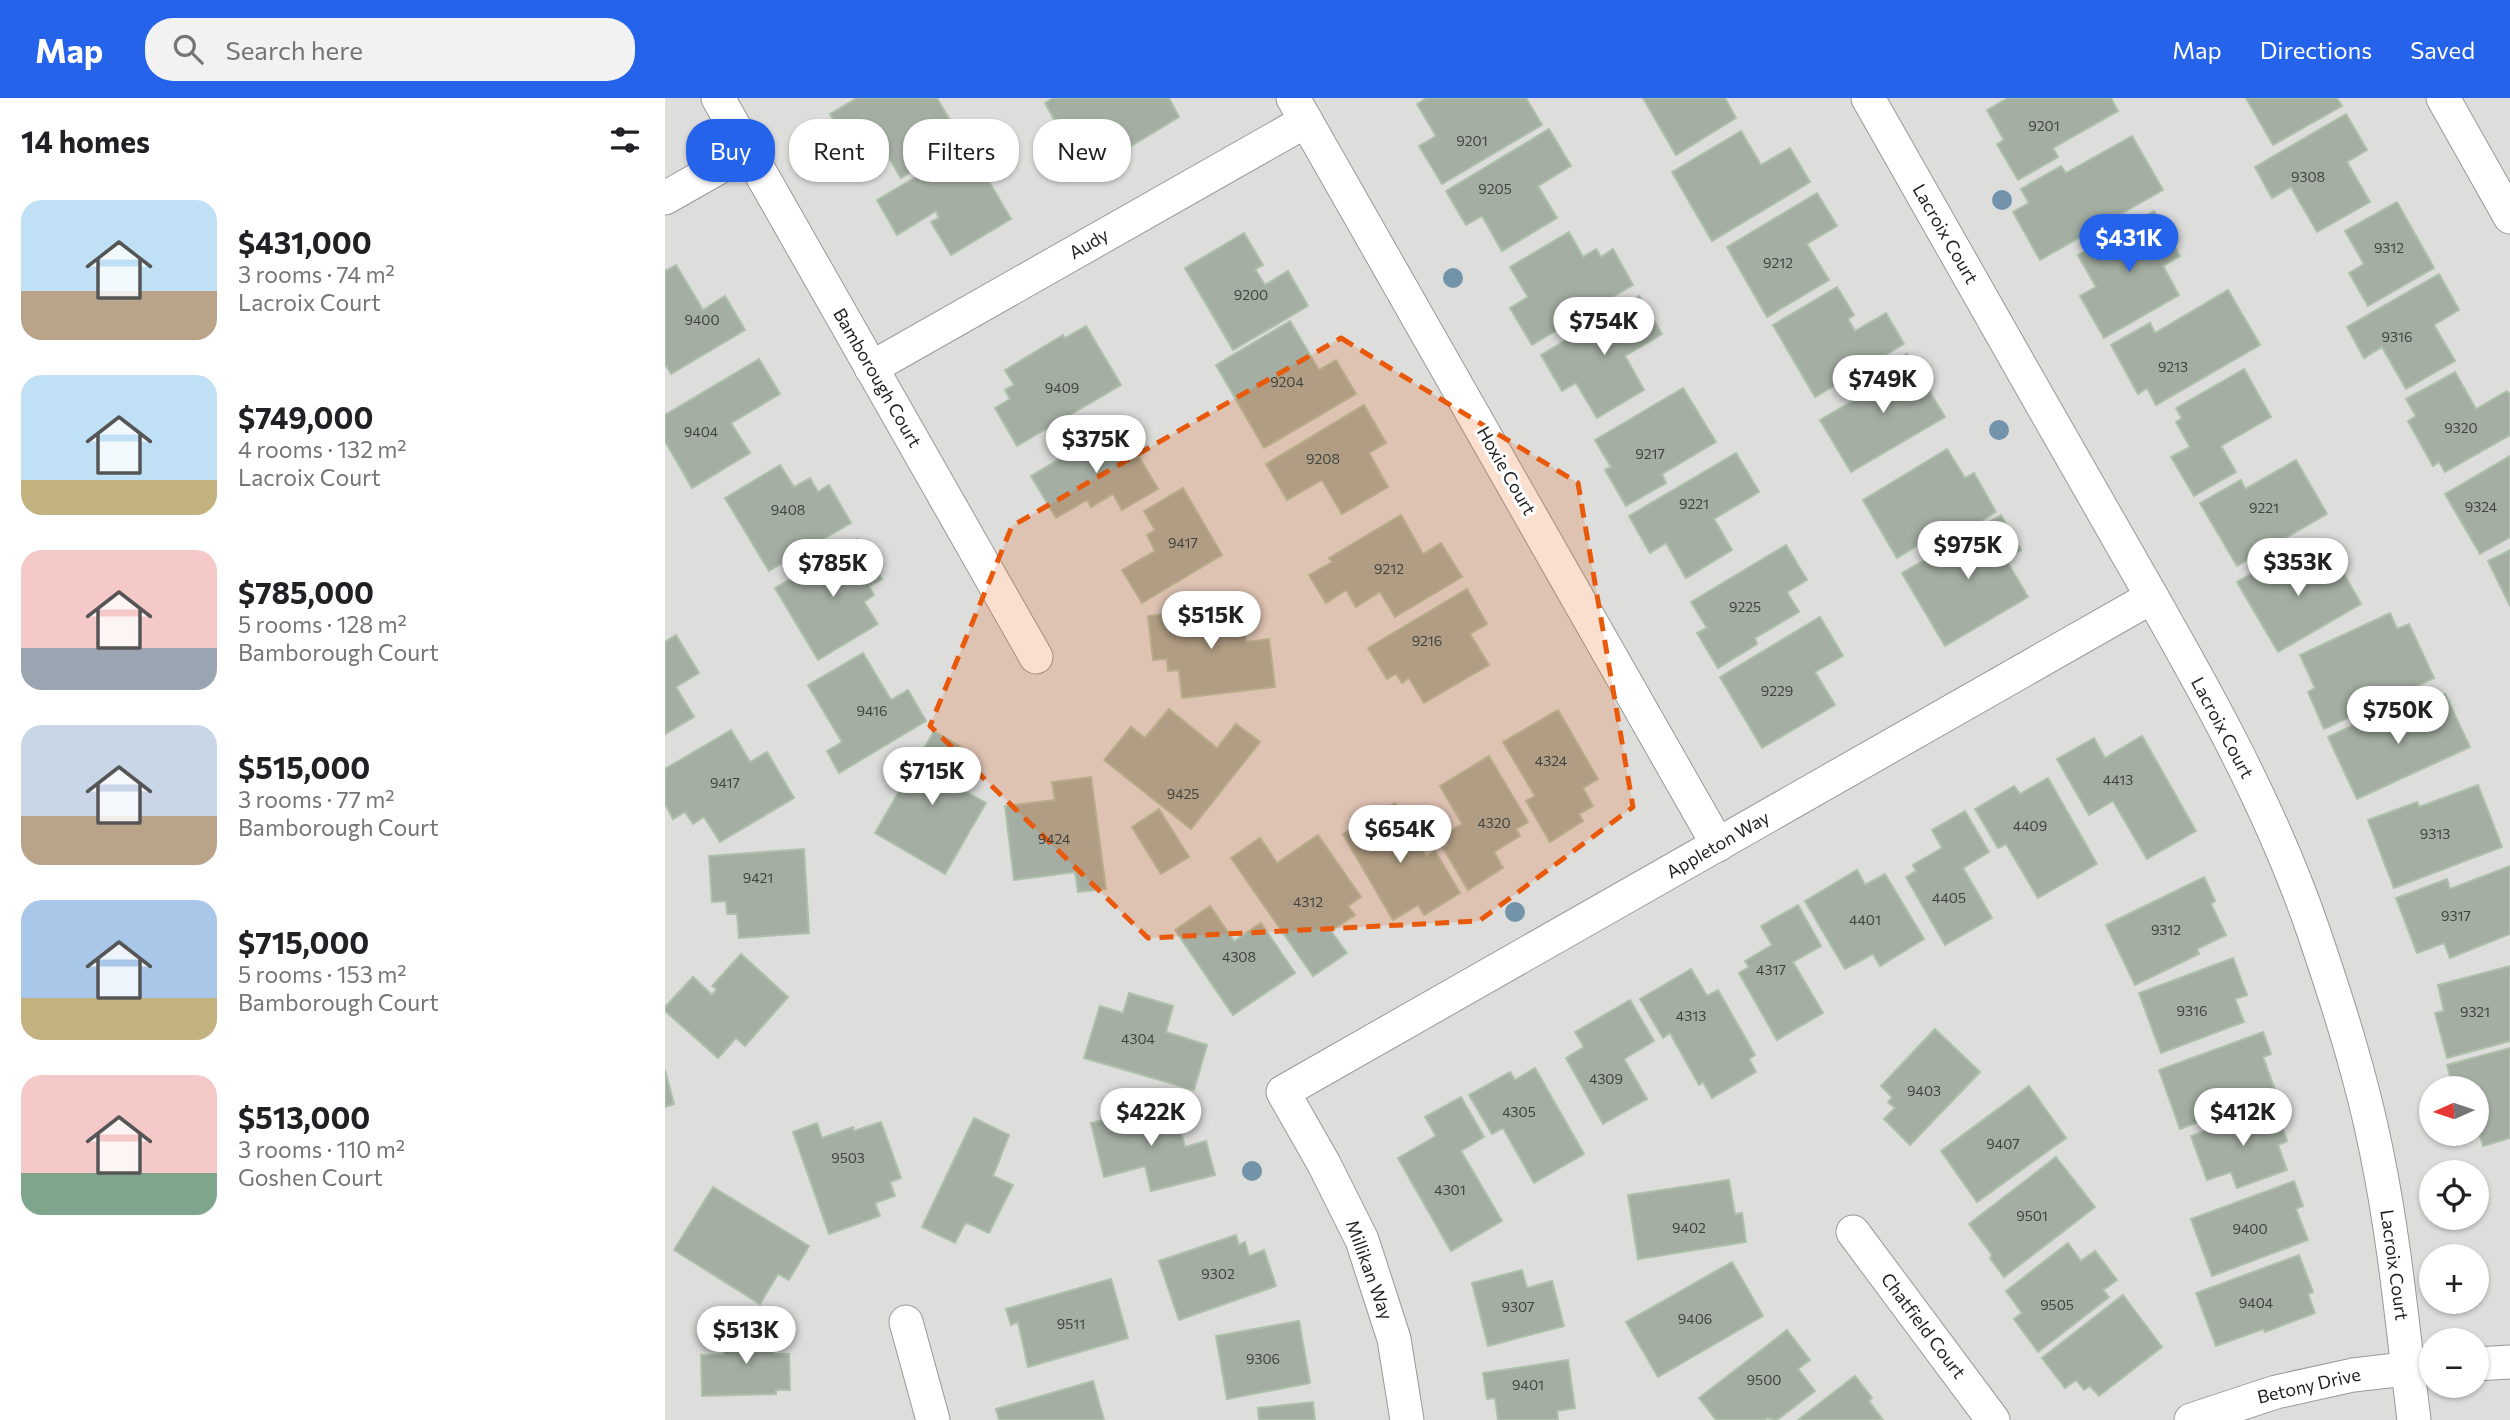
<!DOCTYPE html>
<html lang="en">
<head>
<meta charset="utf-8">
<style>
  :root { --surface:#fff; --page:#f2f2f2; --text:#202124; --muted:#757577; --accent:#2563eb }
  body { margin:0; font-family:Commissioner,sans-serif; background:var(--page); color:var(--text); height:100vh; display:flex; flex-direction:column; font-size:26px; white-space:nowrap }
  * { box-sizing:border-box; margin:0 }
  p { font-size:23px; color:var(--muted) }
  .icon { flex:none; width:38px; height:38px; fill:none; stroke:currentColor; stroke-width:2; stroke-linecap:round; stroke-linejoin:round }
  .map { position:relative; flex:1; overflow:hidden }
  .side { display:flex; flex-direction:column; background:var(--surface); width:665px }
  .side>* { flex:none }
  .top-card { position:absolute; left:21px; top:21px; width:665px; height:63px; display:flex; gap:14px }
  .needle { width:46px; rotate:267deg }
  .fabs { position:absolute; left:1754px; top:978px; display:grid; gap:14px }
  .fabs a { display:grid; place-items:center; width:70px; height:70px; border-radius:50%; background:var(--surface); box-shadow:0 2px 5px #0004; font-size:35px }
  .price { position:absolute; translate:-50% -60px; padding:0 16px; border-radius:24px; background:#fff; color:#222; font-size:23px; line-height:46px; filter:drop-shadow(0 2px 4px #0008) }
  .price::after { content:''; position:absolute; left:50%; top:42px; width:21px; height:16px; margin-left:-10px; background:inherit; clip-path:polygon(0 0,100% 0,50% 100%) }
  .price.on { background:var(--accent); color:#fff }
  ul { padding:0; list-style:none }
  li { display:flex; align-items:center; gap:21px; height:175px; padding:0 21px }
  li span { display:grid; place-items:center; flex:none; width:196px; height:140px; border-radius:21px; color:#555 }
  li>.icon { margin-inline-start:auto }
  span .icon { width:84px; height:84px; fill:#fffc; stroke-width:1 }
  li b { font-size:30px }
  h2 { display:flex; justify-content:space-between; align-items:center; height:84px; padding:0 21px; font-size:30px }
  .pill { padding:0 24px; border-radius:28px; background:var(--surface); box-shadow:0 2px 5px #0004; font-size:24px; line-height:63px }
  .pill.on { background:var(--accent); color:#fff }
  header { display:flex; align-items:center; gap:42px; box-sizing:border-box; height:98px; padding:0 35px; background:var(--accent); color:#fff }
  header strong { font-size:33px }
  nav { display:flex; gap:38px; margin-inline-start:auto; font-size:24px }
  .search { width:490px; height:63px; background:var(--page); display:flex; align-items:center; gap:18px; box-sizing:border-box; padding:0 24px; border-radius:28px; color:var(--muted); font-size:26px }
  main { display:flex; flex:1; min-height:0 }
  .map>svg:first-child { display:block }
</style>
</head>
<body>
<header>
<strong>Map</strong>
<div class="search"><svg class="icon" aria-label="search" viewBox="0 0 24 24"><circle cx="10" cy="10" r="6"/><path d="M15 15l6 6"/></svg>Search here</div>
<nav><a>Map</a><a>Directions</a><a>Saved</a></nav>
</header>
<main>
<section class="side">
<h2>14 homes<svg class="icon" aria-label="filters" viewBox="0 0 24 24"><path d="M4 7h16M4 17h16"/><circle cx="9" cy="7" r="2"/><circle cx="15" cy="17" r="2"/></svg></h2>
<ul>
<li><span style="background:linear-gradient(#bfe0f5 65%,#b9a48a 0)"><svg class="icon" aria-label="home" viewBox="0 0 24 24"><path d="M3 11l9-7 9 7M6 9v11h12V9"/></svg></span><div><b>$431,000</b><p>3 rooms · 74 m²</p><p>Lacroix Court</p></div></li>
<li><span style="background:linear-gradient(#bfe0f5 75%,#c2b280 0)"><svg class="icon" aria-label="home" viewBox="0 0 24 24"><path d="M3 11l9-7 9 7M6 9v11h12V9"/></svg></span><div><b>$749,000</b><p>4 rooms · 132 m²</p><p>Lacroix Court</p></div></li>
<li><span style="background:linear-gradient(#f6c9c9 70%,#9aa5b1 0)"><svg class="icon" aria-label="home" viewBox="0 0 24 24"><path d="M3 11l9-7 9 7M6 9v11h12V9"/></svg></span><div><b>$785,000</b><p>5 rooms · 128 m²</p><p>Bamborough Court</p></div></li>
<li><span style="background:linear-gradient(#c9d6e8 65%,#b9a48a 0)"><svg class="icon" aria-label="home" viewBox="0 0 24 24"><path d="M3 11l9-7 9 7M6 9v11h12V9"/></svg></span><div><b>$515,000</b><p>3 rooms · 77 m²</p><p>Bamborough Court</p></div></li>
<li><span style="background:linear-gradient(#a9c7e8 70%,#c2b280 0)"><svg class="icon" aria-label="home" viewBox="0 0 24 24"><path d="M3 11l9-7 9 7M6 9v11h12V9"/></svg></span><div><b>$715,000</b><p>5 rooms · 153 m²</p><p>Bamborough Court</p></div></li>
<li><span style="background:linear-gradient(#f6c9c9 70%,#7fa58c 0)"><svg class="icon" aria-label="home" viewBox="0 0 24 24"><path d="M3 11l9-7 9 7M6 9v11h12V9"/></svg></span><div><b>$513,000</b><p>3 rooms · 110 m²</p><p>Goshen Court</p></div></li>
</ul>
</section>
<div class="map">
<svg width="1845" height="1322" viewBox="0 0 1845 1322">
  <rect width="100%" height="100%" fill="#e6efe7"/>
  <path fill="#dddddc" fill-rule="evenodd" d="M0 0H1845V1322H0ZM1766 990H1811V1036H1766ZM1766 1074H1811V1120H1766ZM1766 1158H1811V1204H1766ZM1766 1242H1811V1288H1766Z"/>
  <g fill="#a4aea2" stroke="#adc0aa" stroke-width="2">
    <polygon points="192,0 272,0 297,43 236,80 209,35 185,50 165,16"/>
    <polygon points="388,0 504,0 514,19 453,56 436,27 404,47 380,5"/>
    <polygon points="762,0 861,0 877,27 777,86 754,48 771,38 752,6"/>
    <polygon points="978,0 1060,0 1071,20 1011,57"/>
    <polygon points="1343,0 1446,0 1453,13 1388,50 1393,59 1353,82 1332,46 1339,42 1322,12"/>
    <polygon points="1581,0 1672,0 1677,8 1608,47"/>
    <polygon points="1681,16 1702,52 1682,64 1705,104 1652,134 1626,89 1607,100 1590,69"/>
    <polygon points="884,31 906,68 873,88 892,120 837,153 817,118 801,127 781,93"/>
    <polygon points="1076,33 1096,67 1125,50 1145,84 1047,143 1007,74"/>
    <polygon points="1467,38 1498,92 1375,162 1348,114 1364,105 1356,91 1396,68 1401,75"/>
    <polygon points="303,48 346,121 286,157 266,124 274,120 271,113 232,137 212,102"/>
    <polygon points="1152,95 1172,128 1142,146 1164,182 1102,219 1062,149"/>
    <polygon points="1732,104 1769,170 1703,208 1684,175 1699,166 1680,133"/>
    <polygon points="1489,113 1515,158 1498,168 1514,197 1439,240 1415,198 1431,189 1413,157"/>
    <polygon points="904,134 918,159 931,151 936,159 948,151 968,187 867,247 845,210 863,199 845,169"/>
    <polygon points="579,135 598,167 590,171 600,187 623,173 643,208 568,252 520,170"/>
    <polygon points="11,167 38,212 60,198 80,232 6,276 0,266 0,173"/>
    <polygon points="1774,176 1794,212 1769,227 1790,263 1741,291 1717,249 1699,260 1682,229"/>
    <polygon points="1172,189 1189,217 1183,221 1190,233 1221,215 1239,246 1150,299 1108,227"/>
    <polygon points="1563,192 1595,247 1491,307 1482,290 1473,296 1446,247 1485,225 1490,235"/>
    <polygon points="974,198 997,236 960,258 979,292 932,320 911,285 897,293 876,257"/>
    <polygon points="625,223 654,272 671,262 691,296 599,350 551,267"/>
    <polygon points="421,228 456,287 352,348 330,310 345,301 340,292 349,287 340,272 398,237 400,240"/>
    <polygon points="1242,256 1280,319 1186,374 1155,322 1208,291 1202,281"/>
    <polygon points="94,261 115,296 66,325 85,355 27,390 0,343 0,317"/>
    <polygon points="1579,271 1606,319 1556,348 1571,374 1529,398 1506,359 1525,349 1511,324 1517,320 1511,310"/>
    <polygon points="1790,274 1811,311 1842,293 1845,297 1845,337 1780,374 1774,364 1768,368 1743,323 1751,318 1741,301"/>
    <polygon points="1018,290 1051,344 997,376 1001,385 961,408 940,372 946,369 930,342"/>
    <polygon points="699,307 721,345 704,355 723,389 677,416 657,382 622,402 601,366"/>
    <polygon points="454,325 493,391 457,412 448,396 426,409 422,402 391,420 366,378"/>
    <polygon points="1282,351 1300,380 1309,375 1331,414 1292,438 1286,427 1232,460 1198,402"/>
    <polygon points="1071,355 1094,394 1049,421 1067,452 1021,480 1001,445 985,455 964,418"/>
    <polygon points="1845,358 1845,439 1815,456 1780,396"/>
    <polygon points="1631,362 1662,416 1572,468 1535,405 1576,382 1580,391"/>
    <polygon points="115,367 129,389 145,380 153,394 164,387 186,425 104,473 60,400"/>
    <polygon points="518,390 557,457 477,505 457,472 490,453 482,437 490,432 479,413"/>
    <polygon points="736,417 758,456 776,445 797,479 730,519 715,494 691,509 681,492 661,505 644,477 667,464 664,460"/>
    <polygon points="1336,417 1356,452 1340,460 1363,499 1280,548 1237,475"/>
    <polygon points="193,441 217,481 204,488 209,497 199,504 213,526 153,562 110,490"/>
    <polygon points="1121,447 1142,482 1122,494 1134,514 1090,540 1092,546 1053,570 1032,535 1042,530 1026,504"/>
    <polygon points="1845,452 1845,508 1823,463"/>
    <polygon points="1646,454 1656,471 1671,462 1696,506 1613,554 1572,484 1615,459 1620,468"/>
    <polygon points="802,491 822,526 805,536 824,567 759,605 744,580 737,585 731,576 722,581 703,550"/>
    <polygon points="576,506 581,544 604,541 610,589 517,600 514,572 503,573 502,561 488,562 483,518"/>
    <polygon points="1725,515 1732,531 1744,526 1769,580 1659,631 1643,594 1650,590 1635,557"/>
    <polygon points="1155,519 1178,558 1150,574 1170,607 1097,650 1055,579"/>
    <polygon points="11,537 34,575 11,589 29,619 0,636 0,544"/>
    <polygon points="198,555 226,602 243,592 261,623 174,675 162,653 177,644 143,587"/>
    <polygon points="1780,596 1805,649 1692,701 1663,639 1705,619 1709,629"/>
    <polygon points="504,611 552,650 571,626 595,644 526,731 439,662 466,629 480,640"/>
    <polygon points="893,612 933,681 918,690 928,708 914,716 918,723 885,744 861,703 870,698 838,644"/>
    <polygon points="66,632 85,664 102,654 129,700 55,744 39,719 28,726 20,714 8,721 0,706 0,671"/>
    <polygon points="269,633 303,653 285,685 321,705 280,776 210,735"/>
    <polygon points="1477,638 1531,733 1482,761 1448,703 1424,717 1392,661 1429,640 1440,660"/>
    <polygon points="824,658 863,724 851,731 855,738 829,754 838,770 803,792 778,750 783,747 777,738 797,726 775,688"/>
    <polygon points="426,679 441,791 413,794 410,774 349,782 340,708 390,702 387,684"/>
    <polygon points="1383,680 1432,766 1373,800 1341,746 1333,750 1310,711 1349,688 1355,696"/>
    <polygon points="1813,687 1837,749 1729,790 1703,722 1752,704 1754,709"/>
    <polygon points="730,705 761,759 770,753 795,795 759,817 753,807 728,822 678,736"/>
    <polygon points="494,711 524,759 496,776 467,729"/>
    <polygon points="1300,713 1324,754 1298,770 1327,820 1280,847 1241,779 1251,773 1248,767 1277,750 1267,732"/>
    <polygon points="653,737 696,799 683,808 690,817 666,833 682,855 648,878 566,760 595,740 612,765"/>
    <polygon points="139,751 144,835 74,840 72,816 62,816 61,803 47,804 44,758"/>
    <polygon points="1845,768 1845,836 1785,860 1779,845 1752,855 1731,800 1782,781 1785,791"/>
    <polygon points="1192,772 1200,787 1220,776 1259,841 1215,868 1208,856 1180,871 1140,803"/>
    <polygon points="1539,779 1550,803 1546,806 1561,837 1532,851 1534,856 1470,887 1441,827"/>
    <polygon points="1133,807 1156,848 1128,864 1158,915 1112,942 1074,875 1084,869 1080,863 1107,847 1096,828"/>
    <polygon points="545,808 569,843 596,825 630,875 568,917 510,832"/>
    <polygon points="76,856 123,899 80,948 71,940 53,960 0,913 0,909 28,879 47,897 52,891 47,888"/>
    <polygon points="1568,860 1582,897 1570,901 1579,924 1496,955 1474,895"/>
    <polygon points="1845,868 1845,943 1782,960 1770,915 1779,913 1773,887"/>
    <polygon points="1026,871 1042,898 1053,892 1090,957 1084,961 1091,974 1047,1000 1038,984 1034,987 1005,935 998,940 975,901"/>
    <polygon points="464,895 508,908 501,934 542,947 529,992 419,960 435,908 458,915"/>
    <polygon points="965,902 989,943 959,961 982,1001 938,1026 901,960 919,949 910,934"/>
    <polygon points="1270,931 1315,974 1245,1047 1219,1021 1230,1010 1223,1004 1227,999 1216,988"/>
    <polygon points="1598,934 1606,956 1598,959 1611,995 1515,1031 1494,972"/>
    <polygon points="1845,950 1845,1040 1818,1048 1811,1026 1811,990 1788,990 1782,967"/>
    <polygon points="870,970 919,1056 869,1085 838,1030 827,1036 804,997 845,974 850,982"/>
    <polygon points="0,972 9,1006 0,1009"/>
    <polygon points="1364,988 1401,1040 1312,1104 1276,1053"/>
    <polygon points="796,999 819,1039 796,1053 837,1123 786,1153 733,1060 771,1038 760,1019"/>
    <polygon points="509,1005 520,1049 541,1043 550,1077 486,1093 480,1068 439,1079 426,1025"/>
    <polygon points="1609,1007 1622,1043 1613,1047 1622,1072 1572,1090 1566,1074 1542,1082 1526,1038"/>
    <polygon points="309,1020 344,1037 328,1078 348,1087 324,1135 302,1125 299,1127 290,1145 257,1129"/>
    <polygon points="216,1024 236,1080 225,1084 230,1098 210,1105 215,1118 164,1136 128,1034 152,1025 157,1040 188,1029 189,1033"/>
    <polygon points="1391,1059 1430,1109 1339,1179 1325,1160 1327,1157 1304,1126"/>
    <polygon points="1064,1082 1070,1116 1077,1115 1081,1144 973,1161 963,1097"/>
    <polygon points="1629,1083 1638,1108 1631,1111 1643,1142 1547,1178 1526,1121"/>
    <polygon points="48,1089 144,1148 124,1182 113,1176 95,1206 9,1152"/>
    <polygon points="571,1137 574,1147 580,1144 584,1158 599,1152 611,1188 514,1222 494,1163"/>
    <polygon points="1403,1145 1416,1163 1430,1153 1452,1182 1438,1192 1444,1199 1373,1254 1349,1221 1357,1215 1341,1193"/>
    <polygon points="1634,1157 1648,1194 1643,1196 1650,1215 1600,1234 1598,1231 1551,1248 1531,1195"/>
    <polygon points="1067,1164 1098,1218 993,1279 961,1224"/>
    <polygon points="857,1172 862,1190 887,1183 899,1228 823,1248 807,1185"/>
    <polygon points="446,1181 463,1240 363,1269 353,1224 346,1227 341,1211"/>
    <polygon points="1458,1197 1497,1249 1434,1298 1425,1288 1419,1292 1411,1282 1400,1290 1377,1260"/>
    <polygon points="634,1223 645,1285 562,1301 551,1238"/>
    <polygon points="109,1231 109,1256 124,1256 125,1292 111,1292 111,1296 37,1298 36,1257 59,1257 58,1232"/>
    <polygon points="1122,1232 1145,1262 1133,1271 1150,1293 1112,1322 1102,1320 1099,1322 1051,1322 1034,1300"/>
    <polygon points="903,1262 910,1310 892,1313 893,1322 833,1322 830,1300 822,1301 818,1275"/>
    <polygon points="1190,1278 1207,1300 1204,1303 1218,1322 1133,1322"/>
    <polygon points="428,1283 439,1322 334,1322 331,1311"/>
    <polygon points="648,1304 650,1322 594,1322 593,1310"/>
  </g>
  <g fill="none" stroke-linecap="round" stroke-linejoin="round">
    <defs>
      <g id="street">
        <polyline points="53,0 371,559"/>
        <polyline points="628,0 1053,747"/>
        <path d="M1203 0C1285 145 1368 291 1451 436 1524 564 1600 692 1648 832 1673 905 1697 980 1712 1056 1730 1144 1738 1233 1749 1322"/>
        <polyline points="1778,0 1845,119"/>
        <polyline points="0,100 83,53"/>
        <polyline points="206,270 641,23"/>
        <polyline points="1188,1134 1328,1322"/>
        <polyline points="241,1224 268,1322"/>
        <polyline points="1811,1266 1845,1264"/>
        <polyline points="742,1322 729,1241 697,1142 659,1066 618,994 1487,499"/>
        <polyline points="1526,1322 1611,1294 1688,1277 1766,1268"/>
      </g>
    </defs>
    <use href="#street" stroke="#999" stroke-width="35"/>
    <use href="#street" stroke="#fff" stroke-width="33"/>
  </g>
  <g fill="#7293a9">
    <circle cx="1337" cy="102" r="10"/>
    <circle cx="788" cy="180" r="10"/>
    <circle cx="1334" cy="332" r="10"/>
    <circle cx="850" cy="814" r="10"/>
    <circle cx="587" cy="1073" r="10"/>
  </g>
  <path fill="#e8590c" fill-opacity="0.2" stroke="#e8590c" stroke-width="5" stroke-dasharray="14 9" stroke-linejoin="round" d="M676 240 913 385 968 709 814 823 483 840 265 628 347 428Z"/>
  <g text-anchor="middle" stroke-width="6" stroke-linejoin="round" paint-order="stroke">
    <g font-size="14" fill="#404340">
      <text x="1379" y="33">9201</text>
      <text x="807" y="48">9201</text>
      <text x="1643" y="84">9308</text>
      <text x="830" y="96">9205</text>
      <text x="1724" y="155">9312</text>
      <text x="1113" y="170">9212</text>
      <text x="586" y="202">9200</text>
      <text x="37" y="227">9400</text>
      <text x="1732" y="244">9316</text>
      <text x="1508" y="274">9213</text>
      <text x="622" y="289">9204</text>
      <text x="397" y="295">9409</text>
      <text x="1796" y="335">9320</text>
      <text x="36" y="339">9404</text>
      <text x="985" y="361">9217</text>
      <text x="658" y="366">9208</text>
      <text x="1029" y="411">9221</text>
      <text x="1816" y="414">9324</text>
      <text x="1599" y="415">9221</text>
      <text x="123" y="417">9408</text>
      <text x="518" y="450">9417</text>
      <text x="724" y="476">9212</text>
      <text x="1080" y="514">9225</text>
      <text x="762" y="548">9216</text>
      <text x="1112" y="598">9229</text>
      <text x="207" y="618">9416</text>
      <text x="886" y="668">4324</text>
      <text x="1453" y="687">4413</text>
      <text x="60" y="690">9417</text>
      <text x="518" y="701">9425</text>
      <text x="829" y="730">4320</text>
      <text x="1365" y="733">4409</text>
      <text x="1770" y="741">9313</text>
      <text x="389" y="746">9424</text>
      <text x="93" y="785">9421</text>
      <text x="1284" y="805">4405</text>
      <text x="643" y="809">4312</text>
      <text x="1791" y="823">9317</text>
      <text x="1200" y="827">4401</text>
      <text x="1501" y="837">9312</text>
      <text x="574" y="864">4308</text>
      <text x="1106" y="877">4317</text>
      <text x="1527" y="918">9316</text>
      <text x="1810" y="919">9321</text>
      <text x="1026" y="923">4313</text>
      <text x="473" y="946">4304</text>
      <text x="941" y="986">4309</text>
      <text x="1259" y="998">9403</text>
      <text x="854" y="1019">4305</text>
      <text x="1338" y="1051">9407</text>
      <text x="183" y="1065">9503</text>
      <text x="785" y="1097">4301</text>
      <text x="1367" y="1123">9501</text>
      <text x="1024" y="1135">9402</text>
      <text x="1585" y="1136">9400</text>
      <text x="553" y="1181">9302</text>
      <text x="1591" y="1210">9404</text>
      <text x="1392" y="1212">9505</text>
      <text x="853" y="1214">9307</text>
      <text x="1030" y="1226">9406</text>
      <text x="406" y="1231">9511</text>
      <text x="598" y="1266">9306</text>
      <text x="1099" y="1287">9500</text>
      <text x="863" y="1292">9401</text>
    </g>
    <g font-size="18" fill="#1f1f1f" stroke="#fff">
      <text transform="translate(1280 136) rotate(60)" y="6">Lacroix Court</text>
      <text transform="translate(424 146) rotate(-30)" y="6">Audy</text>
      <text transform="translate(212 280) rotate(60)" y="6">Bamborough Court</text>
      <text transform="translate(841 373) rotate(60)" y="6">Hoxie Court</text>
      <text transform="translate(1557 630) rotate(62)" y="6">Lacroix Court</text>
      <text transform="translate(1053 747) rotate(-30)" y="6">Appleton Way</text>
      <text transform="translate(1729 1167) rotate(82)" y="6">Lacroix Court</text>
      <text transform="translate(704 1172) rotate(70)" y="6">Millikan Way</text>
      <text transform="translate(1258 1228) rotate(53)" y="6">Chatfield Court</text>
      <text transform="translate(1644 1288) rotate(-13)" y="6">Betony Drive</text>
    </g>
  </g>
</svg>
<div class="fabs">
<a><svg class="needle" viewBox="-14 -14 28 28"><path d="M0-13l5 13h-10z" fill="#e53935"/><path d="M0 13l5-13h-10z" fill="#757577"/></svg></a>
<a><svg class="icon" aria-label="locate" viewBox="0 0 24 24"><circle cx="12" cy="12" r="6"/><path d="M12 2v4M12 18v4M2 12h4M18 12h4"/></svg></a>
<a>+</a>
<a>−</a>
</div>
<b class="price on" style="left:1464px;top:176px">$431K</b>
<b class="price" style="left:939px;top:259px">$754K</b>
<b class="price" style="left:1218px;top:317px">$749K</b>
<b class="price" style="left:431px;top:377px">$375K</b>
<b class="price" style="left:1303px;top:483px">$975K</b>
<b class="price" style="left:1633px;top:500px">$353K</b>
<b class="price" style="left:168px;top:501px">$785K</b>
<b class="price" style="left:546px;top:553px">$515K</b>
<b class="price" style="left:1733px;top:648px">$750K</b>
<b class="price" style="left:267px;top:709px">$715K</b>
<b class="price" style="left:735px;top:767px">$654K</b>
<b class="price" style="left:486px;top:1050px">$422K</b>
<b class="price" style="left:1578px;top:1050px">$412K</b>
<b class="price" style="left:81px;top:1268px">$513K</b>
<div class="top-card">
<a class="pill on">Buy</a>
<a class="pill">Rent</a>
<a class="pill">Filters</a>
<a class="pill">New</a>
</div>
</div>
</main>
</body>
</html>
